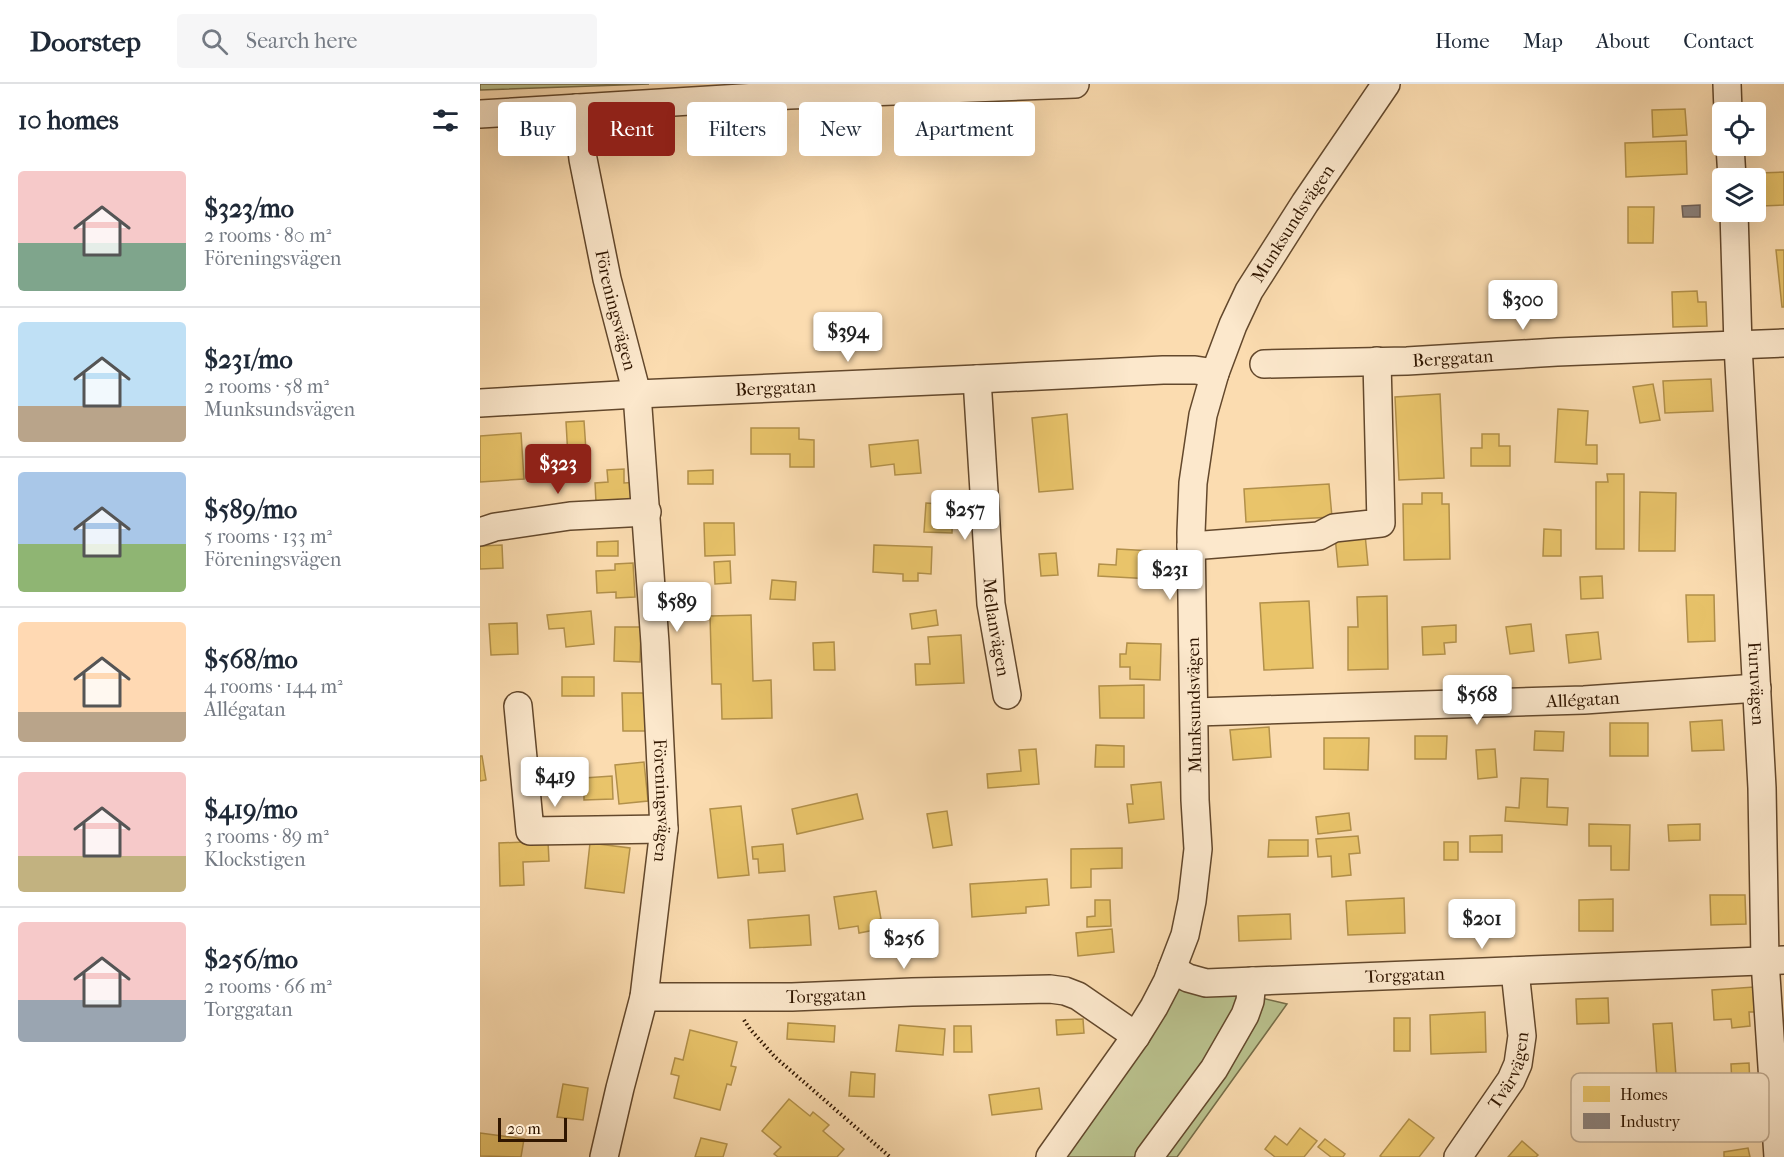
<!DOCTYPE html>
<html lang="en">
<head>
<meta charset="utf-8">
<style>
  :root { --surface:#fff; --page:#f6f6f7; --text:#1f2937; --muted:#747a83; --line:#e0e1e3; --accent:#8f2418 }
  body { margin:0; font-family:"IM FELL French Canon",serif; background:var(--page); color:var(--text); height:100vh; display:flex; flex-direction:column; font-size:22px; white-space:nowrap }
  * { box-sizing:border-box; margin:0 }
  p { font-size:20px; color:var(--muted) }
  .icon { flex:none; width:33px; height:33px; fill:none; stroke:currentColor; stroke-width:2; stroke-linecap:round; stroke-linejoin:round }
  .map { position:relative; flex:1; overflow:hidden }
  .drawer { display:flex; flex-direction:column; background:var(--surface); width:480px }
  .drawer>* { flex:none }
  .top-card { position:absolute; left:18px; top:18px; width:570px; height:54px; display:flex; gap:12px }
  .tools { position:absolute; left:1232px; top:18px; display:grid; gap:12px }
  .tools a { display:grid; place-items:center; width:54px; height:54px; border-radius:6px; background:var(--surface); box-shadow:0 6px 24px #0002; font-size:30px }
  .scale { position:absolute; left:18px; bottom:15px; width:69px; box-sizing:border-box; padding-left:6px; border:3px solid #301600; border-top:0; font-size:16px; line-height:21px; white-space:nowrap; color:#301600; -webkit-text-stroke:4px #fce8cc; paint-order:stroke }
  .price { position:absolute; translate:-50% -51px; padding:0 14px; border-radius:6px; background:#fff; color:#222; font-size:20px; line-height:39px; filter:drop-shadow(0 2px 3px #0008) }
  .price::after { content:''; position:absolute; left:50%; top:36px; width:18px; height:14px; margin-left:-9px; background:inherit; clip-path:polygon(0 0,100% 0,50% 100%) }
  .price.selected { background:var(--accent); color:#fff }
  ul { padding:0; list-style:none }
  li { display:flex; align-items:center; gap:18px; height:150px; padding:0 18px }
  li+li { border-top:2px solid var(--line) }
  li span { display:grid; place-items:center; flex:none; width:168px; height:120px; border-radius:6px; color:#555 }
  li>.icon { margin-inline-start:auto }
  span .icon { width:72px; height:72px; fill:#fffc; stroke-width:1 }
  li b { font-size:26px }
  h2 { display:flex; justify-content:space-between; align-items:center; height:72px; padding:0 18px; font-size:26px }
  .chip { padding:0 21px; border-radius:6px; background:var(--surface); box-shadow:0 6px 24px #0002; font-size:21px; line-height:54px }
  .chip.selected { background:var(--accent); color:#fff }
  header { display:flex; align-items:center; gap:36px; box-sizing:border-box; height:84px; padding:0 30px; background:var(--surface); border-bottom:2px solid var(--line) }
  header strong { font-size:28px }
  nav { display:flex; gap:33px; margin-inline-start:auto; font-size:21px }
  .search { width:420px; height:54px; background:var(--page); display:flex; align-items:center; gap:15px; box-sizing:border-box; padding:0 21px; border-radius:6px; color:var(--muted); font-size:22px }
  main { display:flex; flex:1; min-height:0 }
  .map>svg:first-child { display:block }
</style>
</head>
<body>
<header>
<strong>Doorstep</strong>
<div class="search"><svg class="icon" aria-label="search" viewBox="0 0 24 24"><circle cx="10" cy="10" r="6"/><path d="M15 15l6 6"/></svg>Search here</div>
<nav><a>Home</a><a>Map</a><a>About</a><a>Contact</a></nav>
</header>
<main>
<section class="drawer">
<h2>10 homes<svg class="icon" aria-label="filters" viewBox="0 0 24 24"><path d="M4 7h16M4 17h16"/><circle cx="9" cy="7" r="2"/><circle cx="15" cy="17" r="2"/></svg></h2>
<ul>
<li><span style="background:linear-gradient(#f6c9c9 60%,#7fa58c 0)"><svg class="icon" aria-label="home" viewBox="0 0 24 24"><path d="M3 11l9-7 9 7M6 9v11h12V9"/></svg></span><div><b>$323/mo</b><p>2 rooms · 80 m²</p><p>Föreningsvägen</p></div></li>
<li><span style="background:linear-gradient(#bfe0f5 70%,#b9a48a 0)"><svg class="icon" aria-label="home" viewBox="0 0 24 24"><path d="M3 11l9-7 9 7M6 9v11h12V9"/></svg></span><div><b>$231/mo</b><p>2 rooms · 58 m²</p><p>Munksundsvägen</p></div></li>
<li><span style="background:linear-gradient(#a9c7e8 60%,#8fb573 0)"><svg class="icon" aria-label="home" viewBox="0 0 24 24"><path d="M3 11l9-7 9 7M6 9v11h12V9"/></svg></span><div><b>$589/mo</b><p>5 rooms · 133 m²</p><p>Föreningsvägen</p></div></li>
<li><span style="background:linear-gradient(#ffd9b3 75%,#b9a48a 0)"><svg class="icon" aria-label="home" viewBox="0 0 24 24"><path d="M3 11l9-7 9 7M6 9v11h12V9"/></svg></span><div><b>$568/mo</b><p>4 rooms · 144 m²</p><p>Allégatan</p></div></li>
<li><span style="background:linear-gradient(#f6c9c9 70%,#c2b280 0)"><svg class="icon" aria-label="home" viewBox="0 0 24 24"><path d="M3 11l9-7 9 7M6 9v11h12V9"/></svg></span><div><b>$419/mo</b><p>3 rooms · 89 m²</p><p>Klockstigen</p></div></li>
<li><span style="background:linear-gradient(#f6c9c9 65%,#9aa5b1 0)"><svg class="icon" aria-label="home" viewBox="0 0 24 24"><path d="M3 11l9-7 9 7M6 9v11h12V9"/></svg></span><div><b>$256/mo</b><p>2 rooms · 66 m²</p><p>Torggatan</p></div></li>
</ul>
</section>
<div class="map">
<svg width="1304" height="1073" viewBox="0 0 1304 1073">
  <rect width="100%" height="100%" fill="#fbdcb0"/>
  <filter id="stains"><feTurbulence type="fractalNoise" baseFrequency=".00333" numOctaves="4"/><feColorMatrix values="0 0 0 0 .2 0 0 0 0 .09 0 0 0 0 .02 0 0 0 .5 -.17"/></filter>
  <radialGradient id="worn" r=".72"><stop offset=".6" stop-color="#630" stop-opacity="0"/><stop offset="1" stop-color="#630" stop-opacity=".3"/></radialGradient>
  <g fill="#bac28e" stroke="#756c47" stroke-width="1.5">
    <polygon points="0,0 169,0 0,6"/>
    <polygon points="686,891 807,920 697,1073 561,1073"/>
  </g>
  <g fill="#e9c46a" stroke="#b2904a" stroke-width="1.5">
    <polygon points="1205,25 1207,51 1173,53 1172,26"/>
    <polygon points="1206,57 1207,90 1146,93 1145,59"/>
    <polygon points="1304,88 1304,121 1281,122 1279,89"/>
    <polygon points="1148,123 1174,123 1173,159 1148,159"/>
    <polygon points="1296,166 1304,166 1304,223 1302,223"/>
    <polygon points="1217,207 1218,218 1226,218 1227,242 1193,243 1192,208"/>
    <polygon points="1231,295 1233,327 1185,329 1183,297"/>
    <polygon points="1173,300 1180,336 1160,339 1153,303"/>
    <polygon points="960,310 964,394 919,396 915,313"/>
    <polygon points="1078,325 1108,327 1106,361 1117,361 1117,380 1075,378"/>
    <polygon points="587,330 593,405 559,408 552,334"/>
    <polygon points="104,337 108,396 80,398 79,374 88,373 86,338"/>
    <polygon points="271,344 319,344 319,355 334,356 334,383 310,383 310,370 271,370"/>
    <polygon points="41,349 44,395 0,398 0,352"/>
    <polygon points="1002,350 1019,350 1019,362 1030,362 1030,382 991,382 991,364 1002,364"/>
    <polygon points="438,356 441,389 415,391 414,380 391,383 389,361"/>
    <polygon points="144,385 144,399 159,398 160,417 116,418 115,399 128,398 127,386"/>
    <polygon points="233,386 233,400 208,400 208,387"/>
    <polygon points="1127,390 1144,390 1144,465 1116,465 1116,398 1128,398"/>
    <polygon points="849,400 852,433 766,438 764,405"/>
    <polygon points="1160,408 1196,409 1195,467 1159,467"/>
    <polygon points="942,409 962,409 962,420 969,420 970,475 924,476 923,420 942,420"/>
    <polygon points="446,419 473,421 472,449 444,448"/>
    <polygon points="224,439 254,439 255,471 225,472"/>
    <polygon points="1064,445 1081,446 1081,472 1063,472"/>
    <polygon points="885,450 888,481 858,483 855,452"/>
    <polygon points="138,457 138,472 117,472 117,458"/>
    <polygon points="22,461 23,484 0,485 0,462"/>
    <polygon points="394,461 452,463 451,490 438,489 438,497 423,497 423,490 393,488"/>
    <polygon points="637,465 673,467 672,495 618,492 619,480 636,481"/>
    <polygon points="576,469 578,491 561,492 559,470"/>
    <polygon points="250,477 251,499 235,500 234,478"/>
    <polygon points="153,479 155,513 136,514 136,508 117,509 116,487 135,486 135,480"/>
    <polygon points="1122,492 1123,514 1101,515 1100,493"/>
    <polygon points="292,496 316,498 315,516 290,515"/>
    <polygon points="1206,511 1234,511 1235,557 1208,558"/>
    <polygon points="907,512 908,585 868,586 868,543 878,543 877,513"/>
    <polygon points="829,517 833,584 784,586 780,519"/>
    <polygon points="456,526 458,541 432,545 430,530"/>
    <polygon points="111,527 114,560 86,563 84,544 69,545 67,531"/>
    <polygon points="271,531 273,597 291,596 292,634 242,635 241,600 232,600 230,532"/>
    <polygon points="37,539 38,570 11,571 9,540"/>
    <polygon points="1051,540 1054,567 1030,570 1026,543"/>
    <polygon points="976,541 976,558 964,559 965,570 943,571 942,543"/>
    <polygon points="135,543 161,543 160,578 134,577"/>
    <polygon points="1118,548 1121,575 1089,579 1086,551"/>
    <polygon points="481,551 484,599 436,601 435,580 450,580 448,553"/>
    <polygon points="354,558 355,586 334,586 333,559"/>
    <polygon points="647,559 681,560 680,596 650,595 650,583 640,583 640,570 646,570"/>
    <rect x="82" y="593" width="32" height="19"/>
    <polygon points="664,601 664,634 620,634 619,602"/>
    <polygon points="142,609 168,609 169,647 143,647"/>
    <polygon points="1242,636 1244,666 1212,667 1210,638"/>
    <rect x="1130" y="639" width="38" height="33"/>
    <polygon points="789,643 791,673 753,676 750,646"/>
    <polygon points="1055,647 1084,648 1083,667 1054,666"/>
    <polygon points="935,652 967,652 966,675 935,675"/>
    <polygon points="844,654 889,654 888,686 844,685"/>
    <polygon points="616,661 644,662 644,683 615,683"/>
    <polygon points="556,665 559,700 508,704 507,690 541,687 539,666"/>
    <polygon points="1015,665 1017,693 998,695 996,666"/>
    <polygon points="0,672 2,672 6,696 0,697"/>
    <polygon points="164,678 168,717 139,720 135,681"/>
    <polygon points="132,692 133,715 104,716 104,694"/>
    <polygon points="1041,694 1068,695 1067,723 1088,724 1087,741 1025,737 1026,723 1039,724"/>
    <polygon points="681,698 684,735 649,739 647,720 653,720 651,701"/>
    <polygon points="377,710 383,735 317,750 312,725"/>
    <polygon points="261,722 269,791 238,794 230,725"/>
    <polygon points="467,727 472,761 453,764 447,730"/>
    <polygon points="869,729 871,746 838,750 836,733"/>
    <polygon points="1109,740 1150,741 1149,786 1131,786 1131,762 1109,762"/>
    <polygon points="1220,740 1220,756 1189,757 1188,741"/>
    <polygon points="1022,751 1022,768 990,768 990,752"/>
    <polygon points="878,752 880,769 869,770 871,791 852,793 851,772 838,773 836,755"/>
    <polygon points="789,756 828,756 828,772 788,773"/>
    <polygon points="68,757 69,777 43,778 44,801 20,802 19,759"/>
    <rect x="964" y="758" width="14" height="18"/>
    <polygon points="110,759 150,764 144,809 105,804"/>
    <polygon points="303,760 305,787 279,789 278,775 273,775 272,763"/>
    <polygon points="642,764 642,784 611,785 611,803 591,804 591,765"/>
    <polygon points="567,795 569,821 546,823 546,829 492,833 490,800"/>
    <polygon points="396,807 401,835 393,837 395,846 379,849 378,842 359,845 354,813"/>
    <polygon points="1230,811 1265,811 1266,840 1231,841"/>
    <polygon points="924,814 925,849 868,851 866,817"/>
    <polygon points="1133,815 1133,847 1099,847 1099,816"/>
    <polygon points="615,816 630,816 631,842 607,843 607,833 615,832"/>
    <polygon points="992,821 1029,823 1028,853 991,851"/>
    <polygon points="810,830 811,855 759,857 758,832"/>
    <polygon points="329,831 331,861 270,864 268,836"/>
    <polygon points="632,845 634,868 598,872 596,849"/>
    <polygon points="1274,903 1276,928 1269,928 1270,942 1252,944 1251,935 1234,936 1232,906"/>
    <polygon points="1128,914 1129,939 1097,940 1096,915"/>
    <polygon points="1005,928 1006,968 951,970 950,931"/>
    <rect x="914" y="934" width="16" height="33"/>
    <polygon points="603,935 604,949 577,951 576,936"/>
    <polygon points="308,939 355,942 354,958 307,955"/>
    <polygon points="1192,939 1196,992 1177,994 1173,940"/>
    <polygon points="419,941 465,945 463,971 416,967"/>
    <polygon points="474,942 491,942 492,968 474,968"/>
    <polygon points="210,946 257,958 251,982 256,983 251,1001 247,1000 240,1026 194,1014 199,992 191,990 195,974 203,976"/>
    <polygon points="1269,979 1270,1002 1252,1002 1251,980"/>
    <polygon points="371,988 395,990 394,1013 369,1012"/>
    <polygon points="83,1000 108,1004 103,1036 77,1033"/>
    <polygon points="559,1004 562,1025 512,1031 509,1011"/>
    <polygon points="309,1015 330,1032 333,1028 349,1041 343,1047 364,1065 357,1073 298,1073 294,1070 301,1063 282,1047"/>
    <polygon points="929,1035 954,1054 939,1073 902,1073 900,1072"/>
    <polygon points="820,1044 837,1057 824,1073 795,1073 785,1065 795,1052 807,1061"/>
    <polygon points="0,1049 44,1055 41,1073 0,1072"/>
    <polygon points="221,1054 247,1060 243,1073 215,1073"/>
    <polygon points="845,1055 865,1070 863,1073 851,1073 838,1063"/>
    <polygon points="1042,1057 1058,1071 1056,1073 1028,1073"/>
    <polygon points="1268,1064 1270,1073 1244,1073 1244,1068"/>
  </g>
  <polygon fill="#8a817c" stroke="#6f6157" stroke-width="1.5" points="1220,121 1220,133 1203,133 1202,122"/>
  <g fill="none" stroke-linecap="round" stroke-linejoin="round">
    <defs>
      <g id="minor">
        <polyline points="1247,0 1248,28"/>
        <path id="s1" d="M97 24 103 75 127 195 157 310 175 559 184 745 164 913 140 1004 124 1073"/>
        <polyline points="0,30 310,11 595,0"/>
        <polyline points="1250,62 1252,94"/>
        <path id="s2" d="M1254 128 1258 261 1282 704 1285 877 1298 1073"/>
        <path id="s3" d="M784 280 927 277 1077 268 1304 259"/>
        <path id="s4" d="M497 295 511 520 527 611"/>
        <path id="s5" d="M0 319 157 310 497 295 683 286H715L735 289"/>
        <polyline points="0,448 15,443 90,432 167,428"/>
        <polyline points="711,462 839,452 854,444 901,439 897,277"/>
        <polyline points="38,622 50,747 184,745"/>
        <path id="s6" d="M715 628 1104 616 1277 604"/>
        <path id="s7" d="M692 885 708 894 726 899 1304 876"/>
        <path id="s8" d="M164 913H312L432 908 570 905 585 907 598 912 656 952"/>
        <path id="s9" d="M570 1073 656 952 674 923 687 898 705 851 712 817 718 765 715 716 711 449 713 399 723 331 735 289 753 241 769 207 825 119 906 0"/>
        <polyline points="669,1073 734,985 765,931 770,917 772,897"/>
        <path id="s10" d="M978 1073 1031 996 1038 980 1042 952 1035 887"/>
      </g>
    </defs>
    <use href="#minor" stroke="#63482c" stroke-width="30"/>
    <polyline stroke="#301600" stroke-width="4" stroke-dasharray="1.5 3" stroke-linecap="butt" points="264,936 270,945 295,973 410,1073"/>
    <use href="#minor" stroke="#fce8cc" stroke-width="27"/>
  </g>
  <g text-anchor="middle" stroke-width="6" stroke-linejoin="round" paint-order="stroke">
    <g font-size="18" fill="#301600" stroke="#fce8cc">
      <text dy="6" stroke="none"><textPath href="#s9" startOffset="996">Munksundsvägen</textPath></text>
      <text dy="6" stroke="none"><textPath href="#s1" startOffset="206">Föreningsvägen</textPath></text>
      <text dy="6" stroke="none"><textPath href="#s3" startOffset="189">Berggatan</textPath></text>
      <text dy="6" stroke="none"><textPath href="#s5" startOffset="296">Berggatan</textPath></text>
      <text dy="6" stroke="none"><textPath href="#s4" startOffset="249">Mellanvägen</textPath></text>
      <text dy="6" stroke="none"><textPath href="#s2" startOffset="472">Furuvägen</textPath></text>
      <text dy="6" stroke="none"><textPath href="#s6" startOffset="388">Allégatan</textPath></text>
      <text transform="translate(714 621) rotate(-91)" y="6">Munksundsvägen</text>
      <text dy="6" stroke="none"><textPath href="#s1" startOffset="700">Föreningsvägen</textPath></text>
      <text dy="6" stroke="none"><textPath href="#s7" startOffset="236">Torggatan</textPath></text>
      <text dy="6" stroke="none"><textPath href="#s8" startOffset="182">Torggatan</textPath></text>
      <text dy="6" stroke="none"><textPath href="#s10" startOffset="102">Tvärvägen</textPath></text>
    </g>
  </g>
  <rect x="1091" y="989" width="198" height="69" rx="9" fill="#fce8cc" stroke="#bfa98f" stroke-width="1.5"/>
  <rect x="1103" y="1002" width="27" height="16" fill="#e9c46a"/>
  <rect x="1103" y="1029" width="27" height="16" fill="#8a817c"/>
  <g font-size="16" fill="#301600">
    <text x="1140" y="1016">Homes</text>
    <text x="1140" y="1043">Industry</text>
  </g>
  <rect width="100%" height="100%" filter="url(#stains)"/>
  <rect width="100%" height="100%" fill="url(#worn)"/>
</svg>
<div class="tools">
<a><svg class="icon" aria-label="locate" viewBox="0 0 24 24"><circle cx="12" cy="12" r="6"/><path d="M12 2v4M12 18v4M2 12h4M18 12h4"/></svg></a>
<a><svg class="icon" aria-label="layers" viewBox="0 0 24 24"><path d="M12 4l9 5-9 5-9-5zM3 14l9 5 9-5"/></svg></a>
</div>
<div class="scale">20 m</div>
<b class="price" style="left:1043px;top:247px">$300</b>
<b class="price" style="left:368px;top:279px">$394</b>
<b class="price selected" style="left:78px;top:411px">$323</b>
<b class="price" style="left:485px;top:457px">$257</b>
<b class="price" style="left:690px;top:517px">$231</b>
<b class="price" style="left:197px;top:549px">$589</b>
<b class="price" style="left:997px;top:642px">$568</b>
<b class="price" style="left:75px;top:724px">$419</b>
<b class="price" style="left:1002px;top:866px">$201</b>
<b class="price" style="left:424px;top:886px">$256</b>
<div class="top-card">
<a class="chip">Buy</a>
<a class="chip selected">Rent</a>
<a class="chip">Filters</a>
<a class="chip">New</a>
<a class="chip">Apartment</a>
</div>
</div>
</main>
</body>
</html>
